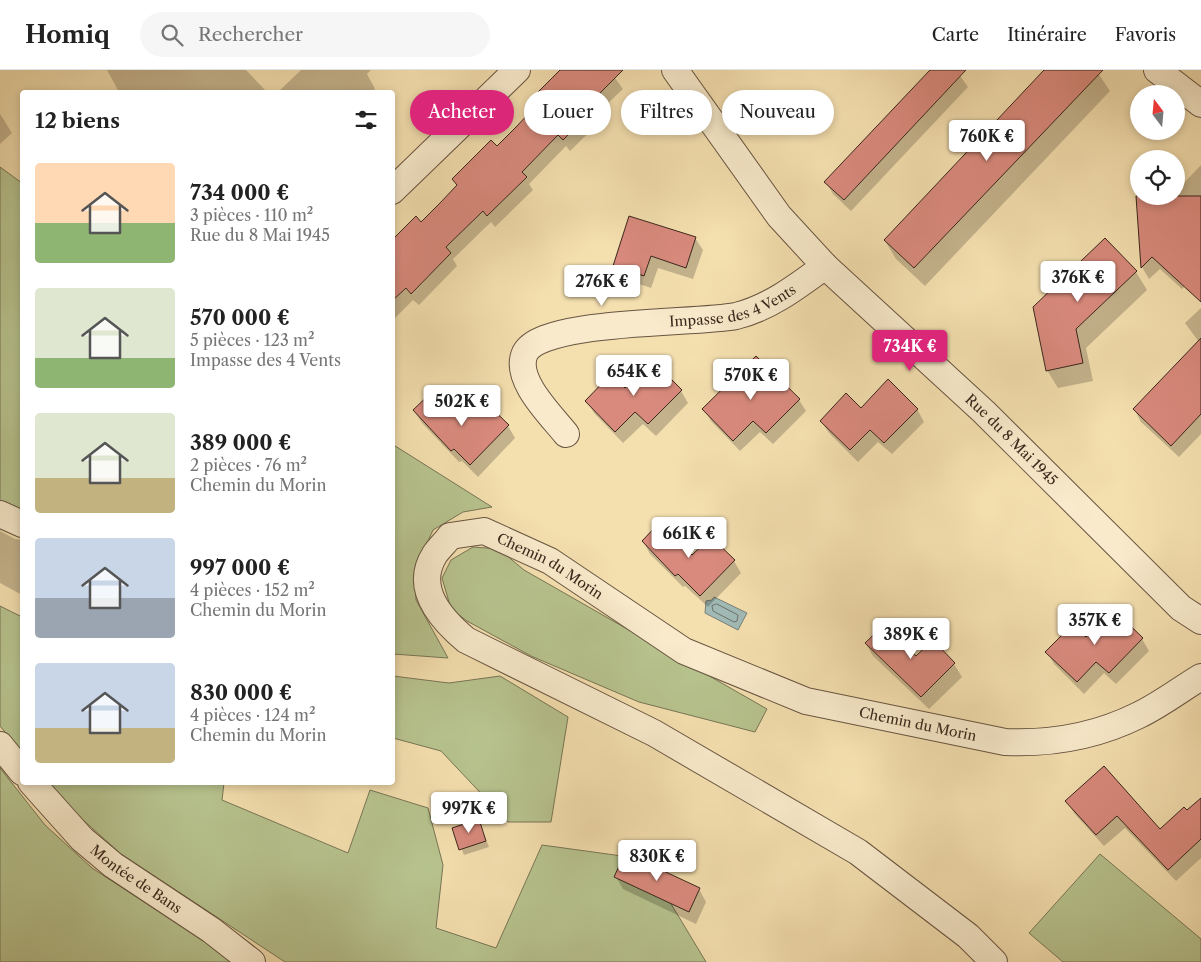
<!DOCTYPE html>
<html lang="fr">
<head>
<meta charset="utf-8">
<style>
  :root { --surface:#fff; --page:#f6f6f6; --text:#222; --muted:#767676; --line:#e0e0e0; --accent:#db2777 }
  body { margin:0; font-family:"Libre Caslon Text",serif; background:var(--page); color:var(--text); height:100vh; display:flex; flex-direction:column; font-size:19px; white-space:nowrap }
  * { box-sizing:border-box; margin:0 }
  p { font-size:16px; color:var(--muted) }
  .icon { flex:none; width:28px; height:28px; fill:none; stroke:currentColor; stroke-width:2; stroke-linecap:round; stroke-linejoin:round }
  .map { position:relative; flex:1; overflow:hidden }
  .side { position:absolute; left:20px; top:20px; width:375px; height:695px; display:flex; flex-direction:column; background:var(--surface); border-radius:5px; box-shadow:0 2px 8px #0003 }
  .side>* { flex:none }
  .banner { position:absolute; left:410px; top:20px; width:475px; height:45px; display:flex; gap:10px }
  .needle { width:32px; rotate:344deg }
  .controls { position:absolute; left:1130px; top:15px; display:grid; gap:10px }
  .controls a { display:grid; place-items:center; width:55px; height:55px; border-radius:50%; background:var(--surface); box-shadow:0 2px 8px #0003; font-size:25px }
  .price { position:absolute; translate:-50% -42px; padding:0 11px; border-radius:5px; background:#fff; color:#222; font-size:16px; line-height:32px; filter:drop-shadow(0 1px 2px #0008) }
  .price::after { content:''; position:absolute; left:50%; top:30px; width:15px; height:11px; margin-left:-8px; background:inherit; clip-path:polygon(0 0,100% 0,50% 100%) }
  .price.current { background:var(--accent); color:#fff }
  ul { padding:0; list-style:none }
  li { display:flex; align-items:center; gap:15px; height:125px; padding:0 15px }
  li span { display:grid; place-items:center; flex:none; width:140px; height:100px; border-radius:5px; color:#555 }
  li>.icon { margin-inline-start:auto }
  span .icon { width:60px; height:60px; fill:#fffc; stroke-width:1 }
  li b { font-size:21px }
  h2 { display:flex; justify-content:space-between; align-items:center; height:60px; padding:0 15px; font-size:21px }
  .chip { padding:0 18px; border-radius:22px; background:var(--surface); box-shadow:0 2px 8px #0003; font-size:18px; line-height:45px }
  .chip.current { background:var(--accent); color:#fff }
  header { display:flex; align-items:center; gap:30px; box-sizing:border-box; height:70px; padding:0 25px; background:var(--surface); border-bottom:1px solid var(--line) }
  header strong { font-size:24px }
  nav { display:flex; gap:28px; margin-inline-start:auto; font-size:18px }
  .search { width:350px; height:45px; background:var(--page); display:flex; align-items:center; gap:12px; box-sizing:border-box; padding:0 18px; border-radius:28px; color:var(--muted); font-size:19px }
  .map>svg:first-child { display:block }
</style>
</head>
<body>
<header>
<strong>Homiq</strong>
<div class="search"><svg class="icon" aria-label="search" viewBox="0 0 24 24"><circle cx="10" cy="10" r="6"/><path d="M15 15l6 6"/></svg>Rechercher</div>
<nav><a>Carte</a><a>Itinéraire</a><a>Favoris</a></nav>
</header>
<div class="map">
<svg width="1201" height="892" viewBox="0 0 1201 892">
  <rect width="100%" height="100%" fill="#f4dfaf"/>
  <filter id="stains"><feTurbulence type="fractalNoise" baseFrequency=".004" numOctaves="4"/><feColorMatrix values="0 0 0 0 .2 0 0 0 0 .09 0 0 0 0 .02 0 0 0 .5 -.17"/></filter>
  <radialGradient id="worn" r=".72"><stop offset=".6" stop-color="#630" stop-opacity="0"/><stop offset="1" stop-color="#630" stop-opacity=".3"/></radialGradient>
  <g fill="#b7c38e" stroke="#787555">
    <polygon points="0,97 22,113 22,444 0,433"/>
    <polygon points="392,374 492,437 463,442 433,460 415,500 416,530 448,588 393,584"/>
    <polygon points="473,477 499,479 524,500 767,639 755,662 639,632 531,586 467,551 451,539 442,508 451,490"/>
    <polygon points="0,536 22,547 22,683 0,656"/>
    <polygon points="393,606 449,613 500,606 568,647 551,752 508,752 441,681 393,668"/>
    <polygon points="0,698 45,755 92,798 236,892 0,892"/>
    <polygon points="48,713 224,713 222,730 348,783 370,720 428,738 443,795 436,858 496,878 542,775 644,789 706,892 285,892 121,784 73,741"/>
    <polygon points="1100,784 1201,869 1201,892 1063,892 1029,863"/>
  </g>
  <polygon fill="#a1bab6" stroke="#787f78" points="714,527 747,543 738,560 705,543 706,531 712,530"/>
  <g fill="#0003">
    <polygon points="107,0 246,0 267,22 119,22"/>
    <polygon points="301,0 371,0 367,4 375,19 371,22 278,22"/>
    <polygon points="562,0 609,0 623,19 605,36 609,43 570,81 566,76 529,114 533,120 495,157 491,152 453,189 457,196 419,235 413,230 392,251 392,172 421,154 533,41 529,33"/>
    <polygon points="932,0 956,0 968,17 851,141 833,124 826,112"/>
    <polygon points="1046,0 1096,0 1110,21 925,216 896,189 885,171"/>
    <polygon points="0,44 12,63 0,74"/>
    <polygon points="1201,95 1201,200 1182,219 1160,199 1149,209 1142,197 1136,117 1139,116 1139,126 1176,126 1176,113 1184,113"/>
    <polygon points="695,168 703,180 693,209 658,198 651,218 621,208 614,196"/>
    <polygon points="1105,170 1136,202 1147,220 1086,278 1093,311 1058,318 1047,300"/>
    <polygon points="1201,238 1201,364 1179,387 1141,352 1134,339 1199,272 1185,253"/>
    <polygon points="625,319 681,321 688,333 656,366 643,354 623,373 594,343 587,331"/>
    <polygon points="799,330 806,341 773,374 760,362 740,381 711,351 704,339"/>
    <polygon points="917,339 924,352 892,384 878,372 858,392 829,363 821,351 861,340"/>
    <polygon points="414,341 463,353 508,356 515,368 478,407 462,391 459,392 422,353"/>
    <polygon points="0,461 15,469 22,470 22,525 0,513"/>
    <polygon points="643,471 692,486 734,491 741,503 708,537 685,516 683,517 650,484"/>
    <polygon points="1086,569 1142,569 1149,581 1116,614 1104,603 1084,624 1054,594 1047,582"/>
    <polygon points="933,572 954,594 962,607 929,639 873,586 866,574 916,588"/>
    <polygon points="1104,698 1160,761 1201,734 1201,788 1176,811 1125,758 1104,776 1074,743 1067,731"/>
    <polygon points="478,750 489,777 464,785 453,759"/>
    <polygon points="616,807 699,819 706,832 696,854 623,819"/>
  </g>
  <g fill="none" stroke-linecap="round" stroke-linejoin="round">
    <polygon stroke="#6e7069" stroke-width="1" points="717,534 738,545 737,551 734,552 713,541 712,536"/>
  </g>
  <g fill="#d98a7d" stroke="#3a271c">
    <polygon points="560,0 623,0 598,25 603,30 563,70 558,65 522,102 527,107 487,146 483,141 446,177 451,183 411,224 406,218 392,231 392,170 416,146 421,152 440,133 457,115 452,109 491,70 497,76 516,57 533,39 527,33"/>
    <polygon points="930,0 966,0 844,130 824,112"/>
    <polygon points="1044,0 1103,0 914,198 884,170"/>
    <polygon points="1136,126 1201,126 1201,232 1152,187 1141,198"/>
    <polygon points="629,146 696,167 686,198 651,186 644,206 613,196"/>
    <polygon points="1105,168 1137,201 1076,259 1083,293 1046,301 1033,237"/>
    <polygon points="1201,268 1201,344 1171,376 1133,339"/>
    <polygon points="756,286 800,329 766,363 753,351 733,371 702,339"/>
    <polygon points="652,290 682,320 648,354 635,342 615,362 585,331 611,304 625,318"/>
    <polygon points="888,309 918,339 884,373 870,360 850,380 820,351 846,323 861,338"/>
    <polygon points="433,321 463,351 483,330 509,355 470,395 454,379 451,381 413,340"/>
    <polygon points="660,452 692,485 711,467 735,490 700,526 678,504 675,506 642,471"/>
    <polygon points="1113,539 1143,568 1109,603 1096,592 1077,612 1045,582 1072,555 1086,567"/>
    <polygon points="885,554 916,586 933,570 955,593 921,627 865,573"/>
    <polygon points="1104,696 1160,759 1184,737 1187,740 1201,728 1201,769 1168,800 1117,746 1096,765 1065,731"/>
    <polygon points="479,749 486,771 459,780 452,758"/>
    <polygon points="625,783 700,818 689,842 614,807"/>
  </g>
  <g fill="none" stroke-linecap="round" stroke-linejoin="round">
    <defs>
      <g id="minor">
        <path id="s1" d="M675 0 779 146 825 196 984 342 1181 538 1201 551"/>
        <polyline points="1157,0 1201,34"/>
        <polyline points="392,121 517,0"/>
        <path id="s2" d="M566 364C551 345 513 309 525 283 542 249 697 254 736 246 769 238 798 216 825 196"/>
        <polyline points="0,444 22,454"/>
        <polyline points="0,675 22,702"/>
        <path id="s3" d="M31 712 82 769 113 795 211 860 252 892"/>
        <path id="s4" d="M994 892 968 866 858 782 654 663 466 570C441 549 413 518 435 484 439 478 446 472 450 466L484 461 550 491 684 581 806 631 1005 672C1051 674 1097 666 1139 645 1160 635 1181 619 1201 607"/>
      </g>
    </defs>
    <use href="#minor" stroke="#685541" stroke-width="28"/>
    <use href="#minor" stroke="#f8eacb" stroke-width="26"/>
  </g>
  <g text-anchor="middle" stroke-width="4.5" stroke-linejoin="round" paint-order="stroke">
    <g font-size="14" fill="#3a271c" stroke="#f8eacb">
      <text dy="5" stroke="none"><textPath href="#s2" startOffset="312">Impasse des 4 Vents</textPath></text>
      <text dy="5" stroke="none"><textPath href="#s1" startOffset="502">Rue du 8 Mai 1945</textPath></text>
      <text dy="5" stroke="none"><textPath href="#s4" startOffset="855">Chemin du Morin</textPath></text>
      <text dy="5" stroke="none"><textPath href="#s4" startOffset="1260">Chemin du Morin</textPath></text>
      <text dy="5" stroke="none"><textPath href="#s3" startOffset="144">Montée de Bans</textPath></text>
    </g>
  </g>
  <rect width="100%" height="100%" filter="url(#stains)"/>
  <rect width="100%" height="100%" fill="url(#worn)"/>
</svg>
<div class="controls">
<a><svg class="needle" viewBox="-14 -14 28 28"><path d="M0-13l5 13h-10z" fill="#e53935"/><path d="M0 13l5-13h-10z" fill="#767676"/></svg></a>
<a><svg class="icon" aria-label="locate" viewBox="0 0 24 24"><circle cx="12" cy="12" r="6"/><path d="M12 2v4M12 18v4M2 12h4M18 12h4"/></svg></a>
</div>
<b class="price" style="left:987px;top:92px">760K €</b>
<b class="price" style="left:1078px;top:233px">376K €</b>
<b class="price" style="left:602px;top:237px">276K €</b>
<b class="price current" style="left:910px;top:302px">734K €</b>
<b class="price" style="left:634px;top:327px">654K €</b>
<b class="price" style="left:751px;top:331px">570K €</b>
<b class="price" style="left:462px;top:357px">502K €</b>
<b class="price" style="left:689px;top:489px">661K €</b>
<b class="price" style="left:1095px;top:576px">357K €</b>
<b class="price" style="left:911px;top:590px">389K €</b>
<b class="price" style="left:469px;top:764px">997K €</b>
<b class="price" style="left:657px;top:812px">830K €</b>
<div class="banner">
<a class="chip current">Acheter</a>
<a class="chip">Louer</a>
<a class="chip">Filtres</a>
<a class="chip">Nouveau</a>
</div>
<section class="side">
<h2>12 biens<svg class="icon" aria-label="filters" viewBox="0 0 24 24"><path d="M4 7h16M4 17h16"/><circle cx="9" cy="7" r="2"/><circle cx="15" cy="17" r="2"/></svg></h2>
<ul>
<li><span style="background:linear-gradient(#ffd9b3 60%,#8fb573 0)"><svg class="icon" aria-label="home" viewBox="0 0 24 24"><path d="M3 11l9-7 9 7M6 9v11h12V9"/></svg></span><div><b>734 000 €</b><p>3 pièces · 110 m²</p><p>Rue du 8 Mai 1945</p></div></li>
<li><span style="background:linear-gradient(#dfe7d0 70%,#8fb573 0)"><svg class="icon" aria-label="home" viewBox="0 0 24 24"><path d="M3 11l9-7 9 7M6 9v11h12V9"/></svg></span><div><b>570 000 €</b><p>5 pièces · 123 m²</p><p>Impasse des 4 Vents</p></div></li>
<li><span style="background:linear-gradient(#dfe7d0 65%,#c2b280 0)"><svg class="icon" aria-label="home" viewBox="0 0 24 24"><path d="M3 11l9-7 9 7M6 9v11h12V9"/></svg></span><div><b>389 000 €</b><p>2 pièces · 76 m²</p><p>Chemin du Morin</p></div></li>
<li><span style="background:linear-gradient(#c9d6e8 60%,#9aa5b1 0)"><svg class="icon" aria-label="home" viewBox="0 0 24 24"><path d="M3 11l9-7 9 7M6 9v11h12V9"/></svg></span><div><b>997 000 €</b><p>4 pièces · 152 m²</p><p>Chemin du Morin</p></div></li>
<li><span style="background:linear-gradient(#c9d6e8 65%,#c2b280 0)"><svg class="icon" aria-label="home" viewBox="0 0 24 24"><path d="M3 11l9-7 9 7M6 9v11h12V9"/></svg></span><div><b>830 000 €</b><p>4 pièces · 124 m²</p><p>Chemin du Morin</p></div></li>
</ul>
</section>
</div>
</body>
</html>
